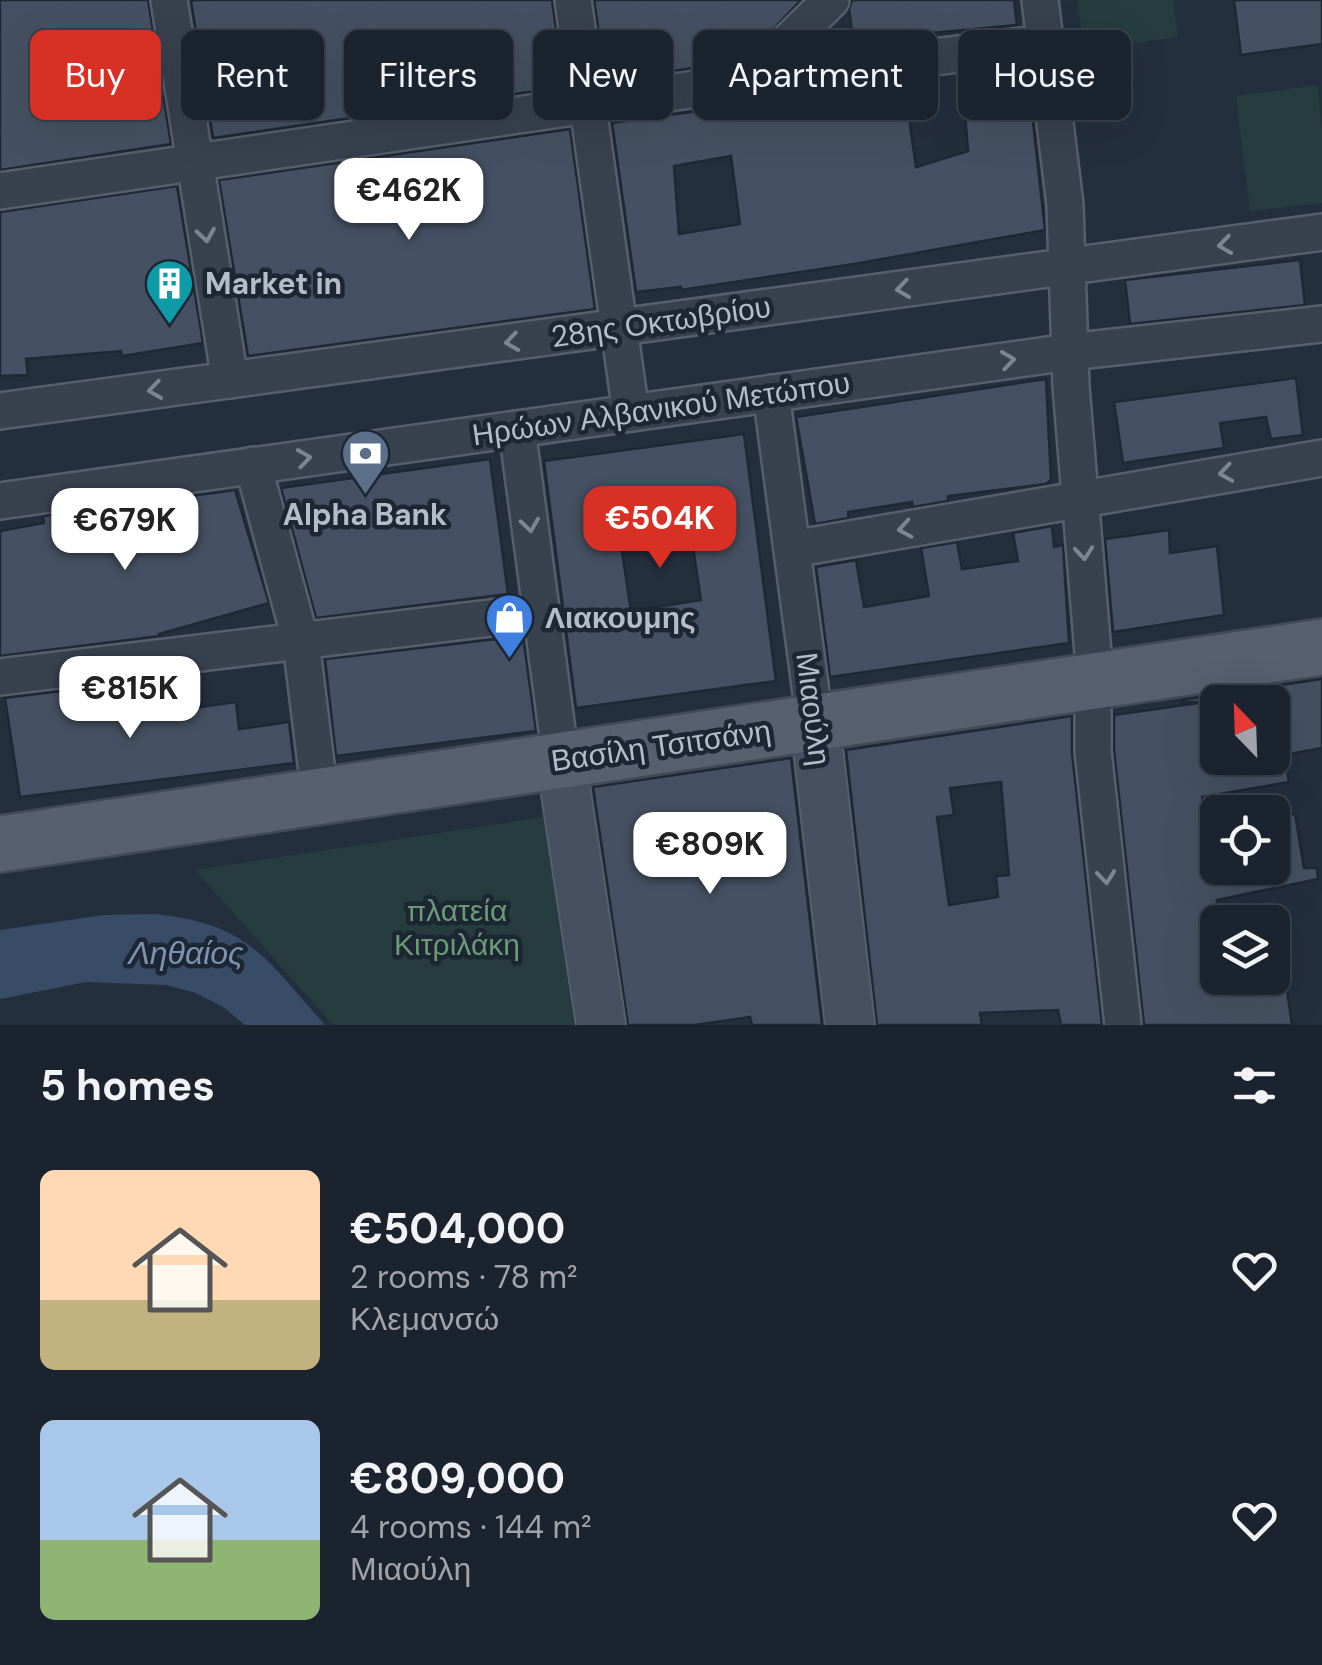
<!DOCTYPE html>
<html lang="en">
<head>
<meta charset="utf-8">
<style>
  :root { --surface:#1b232e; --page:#282f3a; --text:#f1f3f6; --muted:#a0a4aa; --line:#39404a; --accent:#d93025 }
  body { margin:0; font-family:"DM Sans",sans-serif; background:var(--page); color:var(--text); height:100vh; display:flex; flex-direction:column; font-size:38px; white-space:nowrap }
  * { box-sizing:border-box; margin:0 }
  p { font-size:32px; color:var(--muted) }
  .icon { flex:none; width:55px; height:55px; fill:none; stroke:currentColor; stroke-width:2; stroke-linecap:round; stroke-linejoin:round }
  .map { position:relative; height:1025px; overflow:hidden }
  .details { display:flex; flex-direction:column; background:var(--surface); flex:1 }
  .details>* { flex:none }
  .banner { position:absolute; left:30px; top:30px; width:1262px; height:90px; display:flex; gap:20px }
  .needle { width:65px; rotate:337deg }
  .controls { position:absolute; left:1200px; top:685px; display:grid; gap:20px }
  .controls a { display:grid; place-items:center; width:90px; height:90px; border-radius:15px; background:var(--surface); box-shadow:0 10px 40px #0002,0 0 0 2px var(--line); font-size:50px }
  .price { position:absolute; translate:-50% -85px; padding:0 22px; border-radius:20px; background:#fff; color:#222; font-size:32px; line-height:65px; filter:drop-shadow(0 2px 5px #0008) }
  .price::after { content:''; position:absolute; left:50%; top:60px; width:30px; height:22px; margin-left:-15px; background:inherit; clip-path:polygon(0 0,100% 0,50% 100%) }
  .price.selected { background:var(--accent); color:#fff }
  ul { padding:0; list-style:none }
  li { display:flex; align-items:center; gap:30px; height:250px; padding:0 40px }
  li span { display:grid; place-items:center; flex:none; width:280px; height:200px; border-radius:15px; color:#555 }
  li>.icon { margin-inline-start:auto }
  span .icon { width:120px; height:120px; fill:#fffc; stroke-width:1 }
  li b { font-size:42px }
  h2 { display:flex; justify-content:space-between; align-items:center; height:120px; padding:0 40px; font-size:42px }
  .tag { padding:0 35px; border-radius:15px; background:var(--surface); box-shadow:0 10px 40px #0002,0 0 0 2px var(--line); font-size:35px; line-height:90px }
  .tag.selected { background:var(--accent); color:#fff }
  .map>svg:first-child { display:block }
</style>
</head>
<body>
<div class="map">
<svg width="1322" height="1025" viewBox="0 0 1322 1025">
  <rect width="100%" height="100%" fill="#242f3e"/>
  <g fill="#263c3f">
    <polygon points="1077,0 1173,0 1178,37 1084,50"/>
    <polygon points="1317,85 1322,128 1322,203 1250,211 1236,96"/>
    <polygon points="544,817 574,1025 333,1025 195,870"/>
  </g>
  <path fill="#394c67" d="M153 914C249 923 265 958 325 1025H245L223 1007 196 993 166 985 86 982 0 999V930L104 915Z"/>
  <g fill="#455162" stroke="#1f2835" stroke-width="2.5" fill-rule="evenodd">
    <polygon points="0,0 148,0 171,144 0,170"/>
    <polygon points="195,0 552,0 564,87 213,138 191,1"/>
    <polygon points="594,0 801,0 766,37 767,57 606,81"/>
    <polygon points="852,0 1014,0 1017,25 898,36 899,40 854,46 849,9"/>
    <polygon points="1234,0 1322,0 1322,44 1241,55"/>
    <path d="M1027 67 1045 230 854 264 681 290V287L636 292 612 123 904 82 916 167 968 151 962 75ZM731 156 740 224 679 234 674 166Z"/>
    <polygon points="570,129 595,309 248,356 219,180"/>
    <polygon points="177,186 203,343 122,356 121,351 26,359 28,375 0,376 0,212"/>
    <polygon points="1300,260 1305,305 1130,324 1125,280"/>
    <polygon points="1296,378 1303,435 1271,439 1266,417 1220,423 1224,448 1123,463 1114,402"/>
    <polygon points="1046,379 1051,480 1046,484 948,496 948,501 913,507 912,502 848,512 849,518 815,524 796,417"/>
    <path d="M744 434 776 681 576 708 544 461ZM688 514 701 600 631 611 618 525Z"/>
    <polygon points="490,459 508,594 316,618 281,488"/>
    <polygon points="235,490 269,603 159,634 160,636 0,656 0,531 44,523 43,516"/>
    <polygon points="1052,526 1054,547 1063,545 1069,643 830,677 816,567 856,560 864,607 929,596 921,548 957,542 962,569 1018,561 1013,533"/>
    <polygon points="1169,530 1170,553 1217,546 1224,615 1113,632 1105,539"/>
    <polygon points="523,636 536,731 336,756 325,659"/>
    <polygon points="1322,679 1322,748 1272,757 1272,702 1218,702 1218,758 1285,758 1289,782 1202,797 1212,868 1272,868 1272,818 1295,814 1304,868 1317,868 1318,879 1217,900 1218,978 1231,978 1233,988 1286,982 1292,1025 1144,1025 1114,750 1114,715 1206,702 1182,702 1182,700"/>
    <polygon points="125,683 130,717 236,702 239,729 289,722 294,763 20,797 5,698"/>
    <path d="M1072 716V753L1102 1025H1061L1058 1010 980 1013 982 1025H877L846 750ZM1001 782 1009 875 996 876 998 897 949 905 937 817 954 815 950 788Z"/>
    <polygon points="791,758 822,1025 752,1025 750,1017 694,1025 628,1025 593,787"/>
  </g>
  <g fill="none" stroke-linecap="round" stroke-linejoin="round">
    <defs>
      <g id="street">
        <polyline points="169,0 230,380"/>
        <polyline points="573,0 631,413"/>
        <polyline points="1040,0 1065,205 1071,386 1093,653 1093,751 1123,1025"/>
        <polyline points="791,75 786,44 831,0"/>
        <polyline points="0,191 791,75 1046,43"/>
        <polyline points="771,393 815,723"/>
        <polyline points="0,411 1322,232"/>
        <polyline points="517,429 561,760"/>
        <polyline points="253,465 301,642 320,796"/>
        <polyline points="0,501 1069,352 1322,324"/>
        <polyline points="792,549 1322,458"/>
        <polyline points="0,677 541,612"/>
      </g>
      <g id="secondary">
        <polyline points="815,723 850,1025"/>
        <polyline points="561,760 601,1025"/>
      </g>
      <polyline id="primary" points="0,844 1322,647"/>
    </defs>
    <use href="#street" stroke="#565f6c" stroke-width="40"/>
    <use href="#secondary" stroke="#565f6c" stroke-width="52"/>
    <use href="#primary" stroke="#414a57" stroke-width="60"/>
    <use href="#street" stroke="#38414e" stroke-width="35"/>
    <use href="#secondary" stroke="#465061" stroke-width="48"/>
    <use href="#primary" stroke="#56606e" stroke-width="55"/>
  </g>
  <defs><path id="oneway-chevron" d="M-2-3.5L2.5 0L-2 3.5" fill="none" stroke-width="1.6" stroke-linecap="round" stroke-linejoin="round" transform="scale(2.5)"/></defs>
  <g stroke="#7c8592">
    <use href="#oneway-chevron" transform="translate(206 235) rotate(81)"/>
    <use href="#oneway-chevron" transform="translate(1225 245) rotate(172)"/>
    <use href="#oneway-chevron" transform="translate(903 289) rotate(172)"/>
    <use href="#oneway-chevron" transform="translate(512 342) rotate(172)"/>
    <use href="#oneway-chevron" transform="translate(1008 360) rotate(-8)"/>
    <use href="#oneway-chevron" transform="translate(155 390) rotate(172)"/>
    <use href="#oneway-chevron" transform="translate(304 458) rotate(-8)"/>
    <use href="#oneway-chevron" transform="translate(1226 473) rotate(171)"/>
    <use href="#oneway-chevron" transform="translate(530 525) rotate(82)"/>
    <use href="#oneway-chevron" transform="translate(905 529) rotate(170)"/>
    <use href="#oneway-chevron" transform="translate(1084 553) rotate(85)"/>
    <use href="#oneway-chevron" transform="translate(1106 877) rotate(84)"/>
  </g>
  <defs>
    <symbol id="building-pin" viewBox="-11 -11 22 30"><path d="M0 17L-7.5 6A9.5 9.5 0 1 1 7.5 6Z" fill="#0f9aa8" stroke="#1d2633"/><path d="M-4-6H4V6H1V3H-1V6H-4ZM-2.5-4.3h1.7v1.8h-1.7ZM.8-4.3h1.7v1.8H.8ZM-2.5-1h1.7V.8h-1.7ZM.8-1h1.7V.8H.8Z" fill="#fff"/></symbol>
    <symbol id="bank-pin" viewBox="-11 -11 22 30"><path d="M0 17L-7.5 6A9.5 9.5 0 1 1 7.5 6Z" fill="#5c6f8a" stroke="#1d2633"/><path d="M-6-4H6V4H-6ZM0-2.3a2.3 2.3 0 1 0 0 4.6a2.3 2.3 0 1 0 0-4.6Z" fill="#fff"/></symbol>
    <symbol id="shop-pin" viewBox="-11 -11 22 30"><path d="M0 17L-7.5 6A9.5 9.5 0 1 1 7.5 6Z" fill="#3f7fe0" stroke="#1d2633"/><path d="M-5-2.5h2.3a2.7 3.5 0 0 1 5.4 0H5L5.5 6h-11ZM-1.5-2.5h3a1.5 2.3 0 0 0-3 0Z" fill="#fff"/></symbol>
  </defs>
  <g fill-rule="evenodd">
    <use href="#building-pin" x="142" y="256" width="55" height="75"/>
    <use href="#bank-pin" x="338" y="426" width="55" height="75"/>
    <use href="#shop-pin" x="482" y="590" width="55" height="75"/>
  </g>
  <g text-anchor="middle" stroke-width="9" stroke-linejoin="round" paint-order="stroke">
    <g font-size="30" font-weight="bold" fill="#b4bcc9" stroke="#1d2633" text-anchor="start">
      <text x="205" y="294">Market in</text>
      <text x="365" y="525" text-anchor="middle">Alpha Bank</text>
      <text x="545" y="628">Λιακουμης</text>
    </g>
    <g font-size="30" fill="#b4bcc9" stroke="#1d2633">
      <text transform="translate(661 322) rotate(-8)" y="10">28ης Οκτωβρίου</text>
      <text transform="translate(661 409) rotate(-8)" y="10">Ηρώων Αλβανικού Μετώπου</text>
      <text transform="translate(813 709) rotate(83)" y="10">Μιαούλη</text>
      <text transform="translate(661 746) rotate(-8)" y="10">Βασίλη Τσιτσάνη</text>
    </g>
    <g font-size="30" fill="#6b9a76" stroke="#1d2633">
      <text x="457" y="921">πλατεία<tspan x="457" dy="34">Κιτριλάκη</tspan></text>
    </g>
    <g font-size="32" font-style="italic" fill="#7c92b1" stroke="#1d2633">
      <text x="186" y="964">Ληθαίος</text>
    </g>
  </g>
</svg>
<div class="controls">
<a><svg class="needle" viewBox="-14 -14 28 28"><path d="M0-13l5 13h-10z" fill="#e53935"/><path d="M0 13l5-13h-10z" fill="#a0a4aa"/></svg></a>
<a><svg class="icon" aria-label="locate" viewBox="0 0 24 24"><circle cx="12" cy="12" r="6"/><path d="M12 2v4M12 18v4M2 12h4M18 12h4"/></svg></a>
<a><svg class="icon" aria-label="layers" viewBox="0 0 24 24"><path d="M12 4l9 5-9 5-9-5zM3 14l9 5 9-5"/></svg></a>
</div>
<b class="price" style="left:409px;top:243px">€462K</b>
<b class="price selected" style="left:660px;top:571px">€504K</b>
<b class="price" style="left:125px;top:573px">€679K</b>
<b class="price" style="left:130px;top:741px">€815K</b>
<b class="price" style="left:710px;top:897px">€809K</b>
<div class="banner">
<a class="tag selected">Buy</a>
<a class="tag">Rent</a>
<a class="tag">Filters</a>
<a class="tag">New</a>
<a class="tag">Apartment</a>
<a class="tag">House</a>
</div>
</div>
<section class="details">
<h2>5 homes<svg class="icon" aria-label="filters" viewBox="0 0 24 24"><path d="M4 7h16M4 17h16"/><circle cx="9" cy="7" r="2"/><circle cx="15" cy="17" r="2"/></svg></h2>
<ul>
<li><span style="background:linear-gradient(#ffd9b3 65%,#c2b280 0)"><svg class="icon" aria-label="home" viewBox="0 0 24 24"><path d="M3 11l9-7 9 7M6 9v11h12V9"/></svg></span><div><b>€504,000</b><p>2 rooms · 78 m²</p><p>Κλεμανσώ</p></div><svg class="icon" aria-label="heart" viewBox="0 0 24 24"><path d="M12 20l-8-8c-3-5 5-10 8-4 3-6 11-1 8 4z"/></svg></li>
<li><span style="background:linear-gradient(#a9c7e8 60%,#8fb573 0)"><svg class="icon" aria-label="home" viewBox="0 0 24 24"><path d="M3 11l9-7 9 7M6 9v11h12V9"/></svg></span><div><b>€809,000</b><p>4 rooms · 144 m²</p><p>Μιαούλη</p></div><svg class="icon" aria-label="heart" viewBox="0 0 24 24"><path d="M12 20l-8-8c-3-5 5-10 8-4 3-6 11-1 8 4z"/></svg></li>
</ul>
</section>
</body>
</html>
